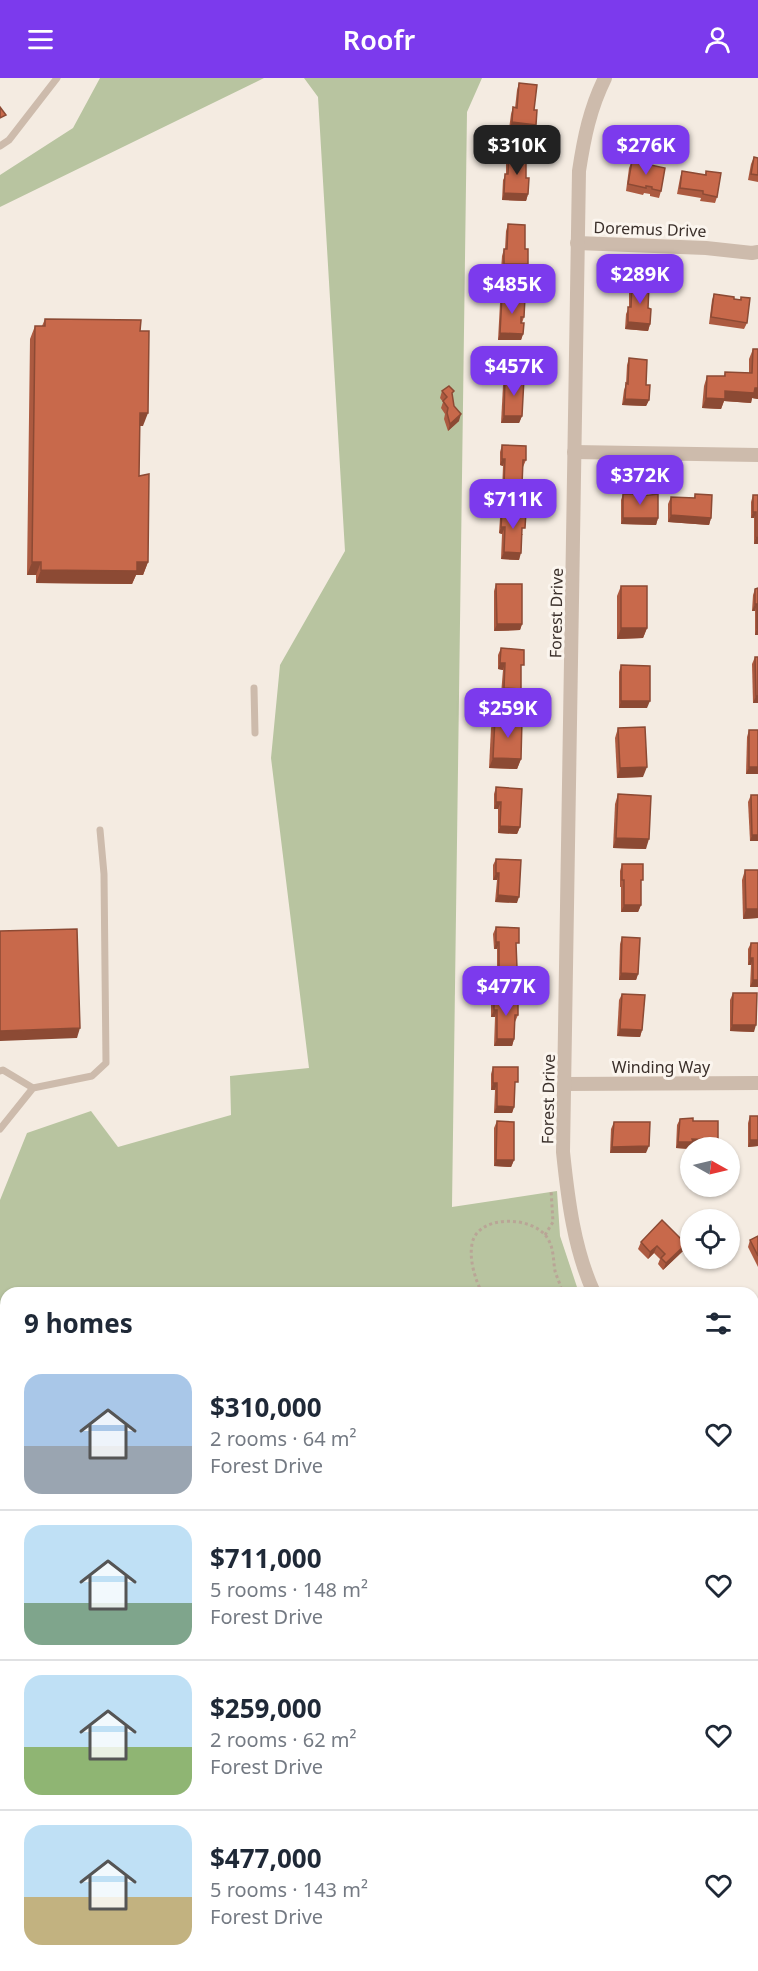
<!DOCTYPE html>
<html lang="en">
<head>
<meta charset="utf-8">
<style>
  :root { --surface:#fff; --page:#f2f2f3; --text:#1f2937; --muted:#747a83; --line:#e0e1e3; --accent:#7c3aed }
  body { margin:0; font-family:"Noto Sans",sans-serif; background:var(--page); color:var(--text); height:100vh; display:flex; flex-direction:column; font-size:22px; white-space:nowrap }
  * { box-sizing:border-box; margin:0 }
  p { font-size:20px; color:var(--muted) }
  .icon { flex:none; width:33px; height:33px; fill:none; stroke:currentColor; stroke-width:2; stroke-linecap:round; stroke-linejoin:round }
  .map { position:relative; flex:1; overflow:hidden }
  .drawer { position:absolute; left:0px; top:1209px; width:759px; height:684px; display:flex; flex-direction:column; background:var(--surface); border-radius:18px 18px 0 0; box-shadow:0 2px 4px #0004 }
  .drawer>* { flex:none }
  .needle { width:39px; rotate:98deg }
  .buttons { position:absolute; left:680px; top:1059px; display:grid; gap:12px }
  .buttons a { display:grid; place-items:center; width:60px; height:60px; border-radius:50%; background:var(--surface); box-shadow:0 2px 4px #0004; font-size:30px }
  .price { position:absolute; translate:-50% -51px; padding:0 14px; border-radius:12px; background:var(--accent); color:#fff; font-size:20px; line-height:39px; filter:drop-shadow(0 2px 3px #0008) }
  .price::after { content:''; position:absolute; left:50%; top:36px; width:18px; height:14px; margin-left:-9px; background:inherit; clip-path:polygon(0 0,100% 0,50% 100%) }
  .price.active { background:#222; color:#fff }
  ul { padding:0; list-style:none }
  li { display:flex; align-items:center; gap:18px; height:150px; padding:0 24px }
  li+li { border-top:2px solid var(--line) }
  li span { display:grid; place-items:center; flex:none; width:168px; height:120px; border-radius:18px; color:#555 }
  li>.icon { margin-inline-start:auto }
  span .icon { width:72px; height:72px; fill:#fffc; stroke-width:1 }
  li b { font-size:26px }
  h2 { display:flex; justify-content:space-between; align-items:center; height:72px; padding:0 24px; font-size:26px }
  header { display:flex; justify-content:space-between; align-items:center; height:78px; padding:0 24px; background:var(--accent); color:#fff; font-size:27px; font-weight:600 }
  .map>svg:first-child { display:block }
</style>
</head>
<body>
<header><svg class="icon" aria-label="menu" viewBox="0 0 24 24"><path d="M4 6h16M4 12h16M4 18h16"/></svg>Roofr<svg class="icon" aria-label="person" viewBox="0 0 24 24"><circle cx="12" cy="8" r="4"/><path d="M4 21q1-7 8-7t8 7"/></svg></header>
<div class="map">
<svg width="758" height="1893" viewBox="0 0 758 1893">
  <rect width="100%" height="100%" fill="#f4ebe1"/>
  <g fill="#b8c4a0">
    <polygon points="100,0 264,0 0,129 0,97 73,50"/>
    <polygon points="304,0 482,0 467,34 452,1129 557,1113 560,1158 579,1215 6,1215 6,1477 0,1473 0,1122 27,1055 91,1033 118,1069 231,1037 230,998 309,990 271,680 280,587 345,473 318,19"/>
    <polygon points="0,1603 6,1604 6,1766 0,1764"/>
  </g>
  <g fill="none" stroke-linecap="round" stroke-linejoin="round">
    <g stroke="#b9a596" stroke-width="3" stroke-dasharray="3 3" stroke-linecap="butt">
      <polyline points="545,1157 553,1144 551,1112"/>
      <path d="M482 1215C475 1201 469 1181 472 1166 477 1136 534 1137 548 1161 554 1171 553 1182 555 1193 557 1200 561 1207 562 1215"/>
    </g>
    <g stroke="#cdbbac" stroke-width="7">
      <polyline points="0,68 9,62 57,0"/>
      <polyline points="254,610 255,655"/>
      <polyline points="0,993 3,992 33,1010"/>
      <polyline points="0,1051 33,1010 92,998 106,985 104,796 100,752"/>
    </g>
    <g stroke="#cdbbac" stroke-width="14">
      <polyline points="577,165 706,170 752,175 758,174"/>
      <polyline points="574,374 758,377"/>
      <polyline points="565,1006 758,1005"/>
      <path d="M594 1215C574 1171 568 1122 563 1074L579 93C584 60 590 30 605 0"/>
      <polyline points="753,1692 758,1679"/>
    </g>
    <g stroke="#7d675c" stroke-width="15">
      <polyline points="0,1521 4,1532"/>
      <polyline points="596,1887 642,1893"/>
    </g>
    <g stroke="#5c4a42" stroke-width="18">
      <polyline points="0,1783 6,1785"/>
      <polyline points="0,1843 6,1845"/>
      <polyline points="183,1887 205,1893"/>
      <polyline points="356,1887 374,1893"/>
    </g>
  </g>
  <g fill="#ac5a40">
    <polygon points="519,5 536,47 533,54 509,51 511,36 513,29 515,30 517,12"/>
    <polygon points="509,76 526,100 528,116 526,123 502,122 503,102 506,96 506,83"/>
    <polygon points="754,79 758,80 758,104 748,102 751,86"/>
    <polygon points="632,83 661,113 659,120 650,118 650,116 644,115 643,117 626,113 629,90"/>
    <polygon points="682,93 705,97 706,93 717,119 715,125 700,123 701,120 677,116 680,100"/>
    <polygon points="508,146 525,171 528,186 525,193 501,192 502,178 504,171 505,171 506,153"/>
    <polygon points="632,206 648,230 650,246 648,253 625,251 626,236 629,229 629,213"/>
    <polygon points="714,216 740,222 741,219 747,245 744,251 709,246 712,222"/>
    <polygon points="502,218 524,239 522,245 523,256 521,262 498,262 500,225"/>
    <polygon points="45,241 140,253 143,348 140,348 139,398 148,484 143,497 136,497 132,506 36,505 36,497 27,497 30,261 35,248 42,248"/>
    <polygon points="753,271 758,271 758,321 752,320 751,325 724,323 721,331 702,330 704,308 707,298 724,298 725,294 749,295 749,281"/>
    <polygon points="629,280 646,307 649,322 646,328 622,327 624,312 626,306 627,287"/>
    <polygon points="505,300 522,338 519,345 501,345 503,307"/>
    <polygon points="442,313 452,318 454,328 459,343 448,353 444,341 445,336 441,330 443,324 440,320"/>
    <polygon points="502,367 526,382 523,389 522,407 520,414 502,413 503,388 500,387 500,374"/>
    <polygon points="623,416 642,418 658,440 656,447 621,446 621,422"/>
    <polygon points="695,416 711,440 709,447 668,444 668,426 671,419 694,420"/>
    <polygon points="753,417 758,417 758,466 754,466 754,440 751,440 751,424"/>
    <polygon points="502,433 523,457 522,457 519,482 501,481 502,456 499,455 500,440"/>
    <polygon points="496,506 522,546 520,552 494,553 494,513"/>
    <polygon points="621,508 647,550 643,560 617,561 617,518"/>
    <polygon points="758,510 758,557 755,557 755,533 752,533 753,517 755,511"/>
    <polygon points="501,570 521,594 518,618 501,616 503,592 498,591 498,577"/>
    <polygon points="755,579 758,579 758,625 753,625 752,586"/>
    <polygon points="621,587 647,630 619,630 619,594"/>
    <polygon points="495,640 521,681 517,691 489,690 491,650"/>
    <polygon points="618,650 643,699 617,700 615,660"/>
    <polygon points="749,652 758,652 758,696 746,696 747,659"/>
    <polygon points="496,709 520,749 517,756 498,755 498,731 494,731 494,716"/>
    <polygon points="618,716 646,771 613,770 615,726"/>
    <polygon points="751,717 758,763 750,763 748,724"/>
    <polygon points="496,781 517,825 495,824 497,802 493,802 493,787"/>
    <polygon points="622,786 641,809 641,827 638,834 621,834 621,809 620,809 620,793"/>
    <polygon points="745,792 758,792 758,840 743,841 742,802"/>
    <polygon points="496,849 517,871 517,890 514,897 497,896 497,871 494,871 493,856"/>
    <polygon points="622,859 638,896 636,902 619,902 620,866"/>
    <polygon points="751,865 758,909 750,909 751,887 748,887 748,871"/>
    <polygon points="733,915 754,954 730,953 730,922"/>
    <polygon points="622,916 642,952 640,959 617,958 619,922"/>
    <polygon points="494,920 518,937 515,944 514,961 512,968 494,968 495,939 491,939 491,926"/>
    <polygon points="493,989 515,1011 514,1011 514,1029 512,1035 494,1035 495,1012 491,1012 491,996"/>
    <polygon points="750,1038 758,1038 758,1068 748,1069 748,1045"/>
    <polygon points="680,1041 693,1043 715,1069 691,1068 690,1071 676,1070 677,1047"/>
    <polygon points="497,1043 514,1082 511,1089 494,1088 494,1050"/>
    <polygon points="614,1044 646,1075 610,1075 611,1051"/>
    <polygon points="758,1158 758,1189 748,1169 750,1162"/>
    <polygon points="641,1164 683,1173 663,1192 658,1186 660,1181 654,1175 648,1181 638,1171"/>
  </g>
  <g fill="#8c4a34">
    <polygon points="512,44 536,47 533,54 509,51"/>
    <polygon points="504,115 528,116 526,123 502,122"/>
    <polygon points="504,186 528,186 525,193 501,192"/>
    <polygon points="628,244 650,246 648,253 625,251"/>
    <polygon points="500,255 523,256 521,262 498,262"/>
    <polygon points="755,310 758,310 758,321 752,320 751,325 724,323 721,331 702,330 706,320 725,313"/>
    <polygon points="625,321 649,322 646,328 622,327"/>
    <polygon points="140,335 148,335 143,348 135,348"/>
    <polygon points="461,336 459,343 448,353 450,346"/>
    <polygon points="504,338 522,338 519,345 501,345"/>
    <polygon points="502,381 505,381 503,388 500,387"/>
    <polygon points="504,406 522,407 520,414 502,413"/>
    <polygon points="753,434 756,434 754,440 751,440"/>
    <polygon points="671,437 711,440 709,447 668,444"/>
    <polygon points="623,440 658,440 656,447 621,446"/>
    <polygon points="501,449 505,449 502,456 499,455"/>
    <polygon points="756,459 758,460 758,466 754,466"/>
    <polygon points="504,474 521,475 519,482 501,481"/>
    <polygon points="32,484 41,484 36,497 27,497"/>
    <polygon points="137,484 148,484 143,497 136,497 132,506 36,505 41,492"/>
    <polygon points="755,526 757,526 755,533 752,533"/>
    <polygon points="497,546 522,546 520,552 494,553"/>
    <polygon points="621,550 647,550 643,560 617,561"/>
    <polygon points="757,550 758,550 758,557 755,557"/>
    <polygon points="500,585 505,585 503,592 498,591"/>
    <polygon points="504,610 521,611 518,618 501,616"/>
    <polygon points="756,618 758,618 758,625 753,625"/>
    <polygon points="621,623 650,623 647,630 619,630"/>
    <polygon points="493,680 521,681 517,691 489,690"/>
    <polygon points="647,689 643,699 617,700 620,690"/>
    <polygon points="749,689 758,689 758,696 746,696"/>
    <polygon points="496,724 501,724 498,731 494,731"/>
    <polygon points="500,748 520,749 517,756 498,755"/>
    <polygon points="752,757 758,757 758,763 750,763"/>
    <polygon points="616,760 649,761 646,771 613,770"/>
    <polygon points="496,795 499,795 497,802 493,802"/>
    <polygon points="498,817 519,819 517,825 495,824"/>
    <polygon points="624,827 641,827 638,834 621,834"/>
    <polygon points="746,831 758,831 758,840 743,841"/>
    <polygon points="496,864 499,864 497,871 494,871"/>
    <polygon points="750,880 753,880 751,887 748,887"/>
    <polygon points="499,890 517,890 514,897 497,896"/>
    <polygon points="621,895 638,896 636,902 619,902"/>
    <polygon points="753,902 758,902 758,909 750,909"/>
    <polygon points="494,932 497,932 495,939 491,939"/>
    <polygon points="732,947 756,947 754,954 730,953"/>
    <polygon points="80,950 77,960 0,963 0,953"/>
    <polygon points="620,951 642,952 640,959 617,958"/>
    <polygon points="497,961 514,961 512,968 494,968"/>
    <polygon points="493,1005 497,1005 495,1012 491,1012"/>
    <polygon points="497,1028 514,1029 512,1035 494,1035"/>
    <polygon points="692,1061 718,1062 715,1069 691,1068 690,1071 676,1070 678,1064"/>
    <polygon points="750,1062 758,1062 758,1068 748,1069"/>
    <polygon points="649,1068 646,1075 610,1075 612,1069"/>
    <polygon points="496,1082 514,1082 511,1089 494,1088"/>
    <polygon points="686,1166 683,1173 663,1192 666,1185"/>
    <polygon points="657,1168 654,1175 648,1181 650,1174"/>
    <polygon points="758,1269 758,1275 753,1276 753,1270"/>
    <polygon points="758,1360 758,1370 753,1371 753,1361"/>
    <polygon points="758,1470 757,1477 753,1477 753,1471"/>
    <polygon points="753,1778 758,1778 758,1782 753,1781"/>
  </g>
  <g fill="#c8694b" stroke="#8c4a34" stroke-width="1.5">
    <polygon points="519,5 537,7 534,32 537,32 536,47 512,44 513,29 517,30"/>
    <polygon points="0,29 6,37 0,40"/>
    <polygon points="509,76 526,77 526,100 529,100 528,116 504,115 505,96 508,96"/>
    <polygon points="754,79 758,80 758,97 751,96"/>
    <polygon points="632,83 665,90 661,113 652,111 652,109 646,108 646,110 628,106"/>
    <polygon points="682,93 706,97 706,93 721,95 717,119 703,116 703,113 680,110"/>
    <polygon points="508,146 525,147 525,171 528,171 528,186 504,186 504,171 507,171"/>
    <polygon points="632,206 649,208 648,230 651,231 650,246 628,244 628,229 631,229"/>
    <polygon points="714,216 734,219 734,221 741,222 741,219 750,220 747,245 711,239"/>
    <polygon points="502,218 525,219 524,239 521,239 521,245 524,245 523,256 500,255"/>
    <polygon points="45,241 141,242 140,253 149,253 148,335 140,335 139,398 149,396 148,484 137,484 137,493 41,492 41,484 32,484 35,248 45,248"/>
    <polygon points="753,271 758,271 758,310 755,310 754,315 725,313 725,321 706,320 707,298 725,298 725,294 752,295"/>
    <polygon points="629,280 647,282 646,307 650,307 649,322 625,321 626,305 628,306"/>
    <polygon points="505,300 524,300 522,338 504,338"/>
    <polygon points="449,308 454,313 452,315 454,328 461,336 450,346 447,335 448,330 443,323 447,319 442,313"/>
    <polygon points="502,367 526,368 526,382 523,382 522,407 504,406 505,381 502,381"/>
    <polygon points="623,416 642,416 642,418 658,416 658,440 623,440"/>
    <polygon points="695,416 712,417 711,440 671,437 671,419 695,420"/>
    <polygon points="753,417 758,417 758,460 756,459 756,434 753,434"/>
    <polygon points="502,433 526,434 525,450 522,450 521,475 504,474 505,449 501,449"/>
    <polygon points="496,506 522,506 522,546 497,546"/>
    <rect x="621" y="508" width="26" height="42"/>
    <polygon points="758,510 758,550 757,550 757,526 755,526 755,511"/>
    <polygon points="501,570 524,572 524,587 521,587 521,611 504,610 505,585 500,585"/>
    <polygon points="755,579 758,579 758,618 756,618"/>
    <polygon points="621,587 650,588 650,623 621,623"/>
    <polygon points="495,640 522,642 521,681 493,680"/>
    <polygon points="645,649 647,689 620,690 618,650"/>
    <rect x="749" y="652" width="9" height="37"/>
    <polygon points="496,709 522,711 520,749 500,748 501,724 496,724"/>
    <polygon points="618,716 651,718 649,761 616,760"/>
    <polygon points="751,717 758,717 758,757 752,757"/>
    <polygon points="496,781 521,782 519,819 498,817 499,795 496,795"/>
    <polygon points="622,786 643,786 643,802 641,802 641,827 624,827 624,802 622,802"/>
    <polygon points="745,792 758,792 758,831 746,831"/>
    <polygon points="496,849 519,850 519,865 516,865 517,890 499,890 499,864 496,864"/>
    <polygon points="77,851 80,950 0,953 0,853"/>
    <polygon points="622,859 640,860 638,896 621,895"/>
    <polygon points="751,865 758,865 758,902 753,902 753,880 750,880"/>
    <polygon points="733,915 757,915 756,947 732,947"/>
    <polygon points="622,916 645,917 642,952 620,951"/>
    <polygon points="494,920 518,920 518,937 515,937 514,961 497,961 497,932 494,932"/>
    <polygon points="493,989 518,989 518,1004 515,1004 514,1029 497,1028 497,1005 493,1005"/>
    <rect x="750" y="1038" width="8" height="24"/>
    <polygon points="693,1040 693,1043 718,1043 718,1062 692,1061 693,1064 678,1064 680,1041"/>
    <polygon points="497,1043 514,1044 514,1082 496,1082"/>
    <polygon points="614,1044 650,1044 649,1068 612,1069"/>
    <polygon points="662,1142 686,1166 666,1185 661,1180 665,1176 657,1168 650,1174 641,1164"/>
    <polygon points="758,1158 758,1178 750,1162"/>
    <polygon points="758,1236 758,1269 753,1270 753,1237"/>
    <polygon points="753,1304 758,1304 758,1360 753,1361"/>
    <polygon points="753,1431 755,1431 756,1445 753,1445"/>
    <polygon points="758,1459 758,1470 753,1471 753,1460"/>
    <polygon points="753,1769 758,1770 758,1778 753,1778"/>
  </g>
  <g text-anchor="middle" stroke-width="6" stroke-linejoin="round" paint-order="stroke">
    <g font-size="16" fill="#3b302b" stroke="#fbf5ee">
      <text transform="translate(650 151) rotate(2)" y="6">Doremus Drive</text>
      <text transform="translate(556 535) rotate(-89)" y="6">Forest Drive</text>
      <text x="661" y="995">Winding Way</text>
      <text transform="translate(548 1021) rotate(-89)" y="6">Forest Drive</text>
    </g>
  </g>
</svg>
<div class="buttons">
<a><svg class="needle" viewBox="-14 -14 28 28"><path d="M0-13l5 13h-10z" fill="#e53935"/><path d="M0 13l5-13h-10z" fill="#747a83"/></svg></a>
<a><svg class="icon" aria-label="locate" viewBox="0 0 24 24"><circle cx="12" cy="12" r="6"/><path d="M12 2v4M12 18v4M2 12h4M18 12h4"/></svg></a>
</div>
<b class="price active" style="left:517px;top:98px">$310K</b>
<b class="price" style="left:646px;top:98px">$276K</b>
<b class="price" style="left:640px;top:227px">$289K</b>
<b class="price" style="left:512px;top:237px">$485K</b>
<b class="price" style="left:514px;top:319px">$457K</b>
<b class="price" style="left:640px;top:428px">$372K</b>
<b class="price" style="left:513px;top:452px">$711K</b>
<b class="price" style="left:508px;top:661px">$259K</b>
<b class="price" style="left:506px;top:939px">$477K</b>
<section class="drawer">
<h2>9 homes<svg class="icon" aria-label="filters" viewBox="0 0 24 24"><path d="M4 7h16M4 17h16"/><circle cx="9" cy="7" r="2"/><circle cx="15" cy="17" r="2"/></svg></h2>
<ul>
<li><span style="background:linear-gradient(#a9c7e8 60%,#9aa5b1 0)"><svg class="icon" aria-label="home" viewBox="0 0 24 24"><path d="M3 11l9-7 9 7M6 9v11h12V9"/></svg></span><div><b>$310,000</b><p>2 rooms · 64 m²</p><p>Forest Drive</p></div><svg class="icon" aria-label="heart" viewBox="0 0 24 24"><path d="M12 20l-8-8c-3-5 5-10 8-4 3-6 11-1 8 4z"/></svg></li>
<li><span style="background:linear-gradient(#bfe0f5 65%,#7fa58c 0)"><svg class="icon" aria-label="home" viewBox="0 0 24 24"><path d="M3 11l9-7 9 7M6 9v11h12V9"/></svg></span><div><b>$711,000</b><p>5 rooms · 148 m²</p><p>Forest Drive</p></div><svg class="icon" aria-label="heart" viewBox="0 0 24 24"><path d="M12 20l-8-8c-3-5 5-10 8-4 3-6 11-1 8 4z"/></svg></li>
<li><span style="background:linear-gradient(#bfe0f5 60%,#8fb573 0)"><svg class="icon" aria-label="home" viewBox="0 0 24 24"><path d="M3 11l9-7 9 7M6 9v11h12V9"/></svg></span><div><b>$259,000</b><p>2 rooms · 62 m²</p><p>Forest Drive</p></div><svg class="icon" aria-label="heart" viewBox="0 0 24 24"><path d="M12 20l-8-8c-3-5 5-10 8-4 3-6 11-1 8 4z"/></svg></li>
<li><span style="background:linear-gradient(#bfe0f5 60%,#c2b280 0)"><svg class="icon" aria-label="home" viewBox="0 0 24 24"><path d="M3 11l9-7 9 7M6 9v11h12V9"/></svg></span><div><b>$477,000</b><p>5 rooms · 143 m²</p><p>Forest Drive</p></div><svg class="icon" aria-label="heart" viewBox="0 0 24 24"><path d="M12 20l-8-8c-3-5 5-10 8-4 3-6 11-1 8 4z"/></svg></li>
</ul>
</section>
</div>
</body>
</html>
